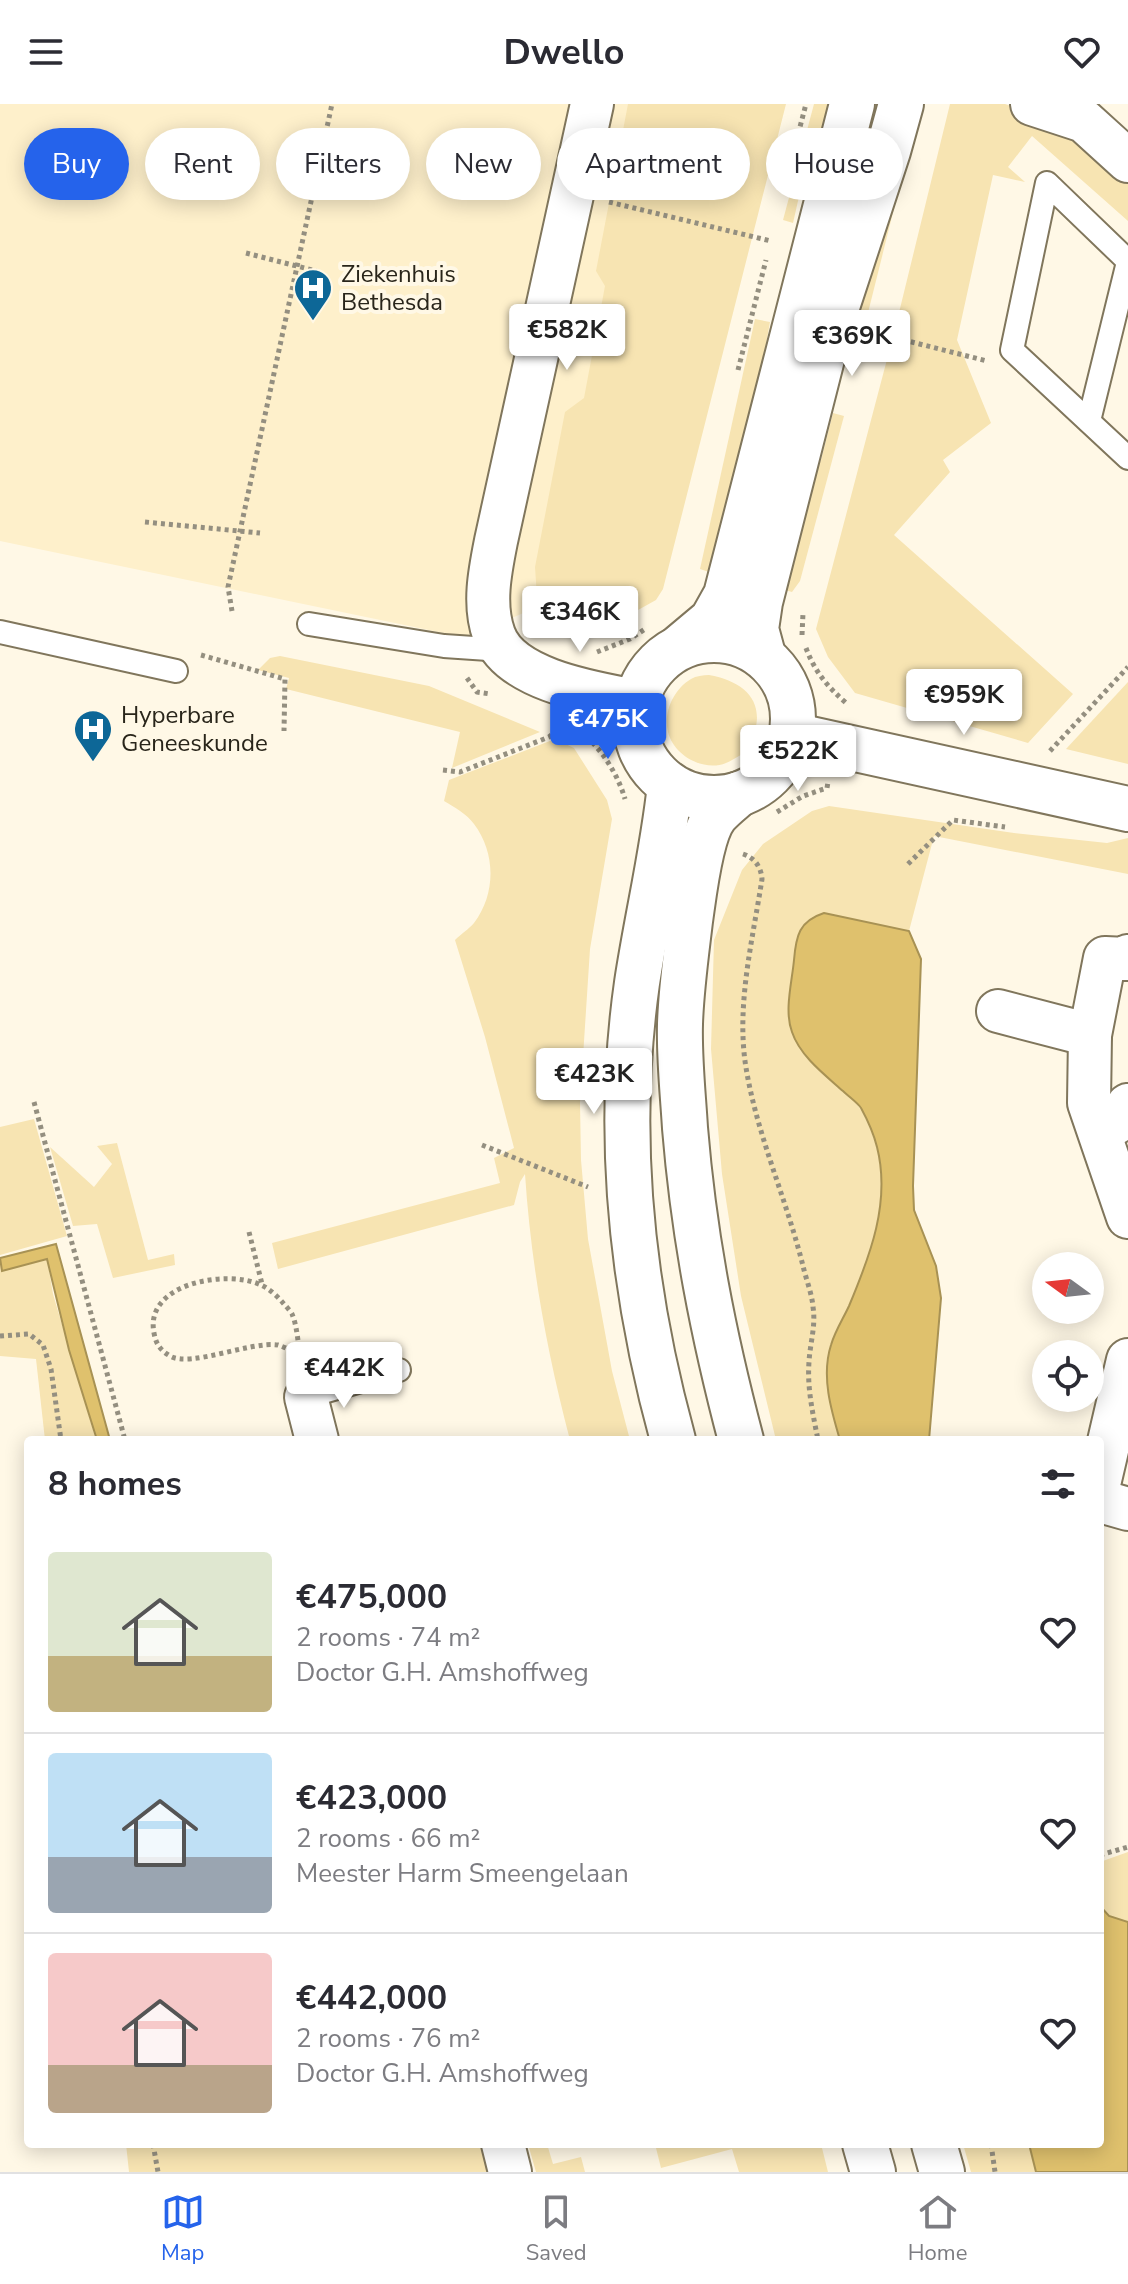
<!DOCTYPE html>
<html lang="en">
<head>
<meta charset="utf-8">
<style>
  :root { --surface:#fff; --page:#f7f7f7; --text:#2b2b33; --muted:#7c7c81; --line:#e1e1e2; --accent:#2563eb }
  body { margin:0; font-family:"Nunito Sans",sans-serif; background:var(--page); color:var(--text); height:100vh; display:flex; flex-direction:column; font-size:30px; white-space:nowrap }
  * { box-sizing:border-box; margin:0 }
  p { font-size:26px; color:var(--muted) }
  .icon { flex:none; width:44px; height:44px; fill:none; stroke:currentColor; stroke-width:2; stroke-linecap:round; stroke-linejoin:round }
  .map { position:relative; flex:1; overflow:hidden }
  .side { position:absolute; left:24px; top:1332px; width:1080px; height:712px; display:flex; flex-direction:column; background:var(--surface); border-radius:8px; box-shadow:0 4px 20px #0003 }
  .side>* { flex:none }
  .banner { position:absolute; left:24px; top:24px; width:1080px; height:72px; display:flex; gap:16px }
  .needle { width:52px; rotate:285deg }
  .controls { position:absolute; left:1032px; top:1148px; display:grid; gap:16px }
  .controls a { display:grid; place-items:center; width:72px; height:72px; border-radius:50%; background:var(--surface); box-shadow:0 4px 20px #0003; font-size:40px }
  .price { position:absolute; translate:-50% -68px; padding:0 18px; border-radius:8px; background:#fff; color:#222; font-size:26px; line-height:52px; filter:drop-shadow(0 2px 4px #0008) }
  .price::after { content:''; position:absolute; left:50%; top:48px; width:24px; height:18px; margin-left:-12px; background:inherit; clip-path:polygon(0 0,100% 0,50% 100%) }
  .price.on { background:var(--accent); color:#fff }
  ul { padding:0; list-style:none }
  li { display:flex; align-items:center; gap:24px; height:200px; padding:0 24px }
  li+li { border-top:2px solid var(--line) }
  li span { display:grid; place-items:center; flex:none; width:224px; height:160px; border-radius:8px; color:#555 }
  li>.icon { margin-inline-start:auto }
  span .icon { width:96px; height:96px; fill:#fffc; stroke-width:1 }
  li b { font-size:34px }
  h2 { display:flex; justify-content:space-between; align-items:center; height:96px; padding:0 24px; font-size:34px }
  .tag { padding:0 28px; border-radius:36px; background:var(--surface); box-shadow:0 4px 20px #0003; font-size:28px; line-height:72px }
  .tag.on { background:var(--accent); color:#fff }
  header { display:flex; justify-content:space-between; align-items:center; height:104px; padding:0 24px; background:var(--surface); font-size:36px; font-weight:700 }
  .tabs { display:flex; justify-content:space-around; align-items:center; height:112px; border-top:2px solid var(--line); background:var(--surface); font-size:22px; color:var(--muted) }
  .tabs a { display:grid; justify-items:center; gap:4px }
  .tabs .on { color:var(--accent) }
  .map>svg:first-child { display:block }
</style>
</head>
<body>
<header><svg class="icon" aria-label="menu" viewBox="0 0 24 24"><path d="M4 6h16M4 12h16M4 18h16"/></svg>Dwello<svg class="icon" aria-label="heart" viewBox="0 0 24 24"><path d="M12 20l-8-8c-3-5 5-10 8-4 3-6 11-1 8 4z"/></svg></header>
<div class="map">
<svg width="1128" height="2068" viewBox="0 0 1128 2068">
  <rect width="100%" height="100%" fill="#fff8e6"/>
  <polygon fill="#fef0cb" points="0,0 677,0 562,492 467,534 0,437"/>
  <g fill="#f7e4b2">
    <polygon points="628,0 786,0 663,485 656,496 604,525 570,521 550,508 537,493 535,463 565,308 584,294 605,182 596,167"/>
    <polygon points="814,0 836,0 803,75 793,119 783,116"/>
    <polygon points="911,0 920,0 863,229 854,226"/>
    <polygon points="950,0 1005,0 1084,27 1128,68 1128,117 1032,32 1008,63 1025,78 993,71 957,236 991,319 943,356 950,368 894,431 1073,590 1028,639 855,589 828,553 816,525 895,225"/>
    <polygon points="755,215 770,218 743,369 715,470 700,465"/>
    <polygon points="833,309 844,312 800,477 792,488 774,483 813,370 821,356"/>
    <polygon points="280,552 429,582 540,628 452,664 460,628 286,585 289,574 258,566 270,554"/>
    <path d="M709 571C747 578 769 600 750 640 746 649 735 655 726 659 704 668 674 652 668 628 663 608 674 585 691 575 696 572 703 571 709 571Z"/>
    <polygon points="1128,578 1128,660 1066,645"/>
    <path d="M555 635 574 644 607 696 612 715 590 845 580 999 581 1056 588 1135 612 1267 630 1336H570C547 1248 531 1161 525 1070L520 1078 514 1101 278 1165 272 1139 500 1079 494 1054 514 1044 485 933 455 836C461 830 469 825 474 819 496 790 496 749 474 720 467 710 454 703 444 697L449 676Z"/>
    <path d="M829 702 1014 729 1107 739 1128 734V770L934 732 909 827 824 809 813 959C826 971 853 992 861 1006 898 1070 878 1132 852 1194 845 1211 833 1228 830 1245 824 1277 831 1306 840 1336H776L741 1192 722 1070 711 945 714 836 742 766 763 740 812 707Z"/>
    <polygon points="34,1015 67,1132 0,1151 0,1023"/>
    <polygon points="117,1039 148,1156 174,1150 175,1161 113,1174 97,1120 73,1122 50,1043 94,1083 112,1060 97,1042"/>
    <polygon points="47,1154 53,1190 96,1336 45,1336 36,1255 0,1252 0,1159 3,1167"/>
    <polygon points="1128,1748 1128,1818 1109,1812 1100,1802 1100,1758"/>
    <polygon points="126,2040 475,2040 489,2050 494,2068 129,2068"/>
    <polygon points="528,2040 547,2040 553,2060 581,2053 585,2068 536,2068"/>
    <polygon points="655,2040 821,2040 828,2068 739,2068 732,2045 661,2064"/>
    <polygon points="963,2040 1029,2040 1036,2068 971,2068"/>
  </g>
  <g fill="#dfc16d" stroke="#a89254" stroke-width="2">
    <path d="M824 809 909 827 921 855 913 1082 914 1106 936 1162 941 1194 929 1336H840C831 1306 821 1272 831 1241 835 1227 843 1215 849 1202 870 1152 891 1098 877 1043 874 1031 867 1015 861 1004 857 998 849 993 843 987 825 971 800 952 792 928 784 907 792 878 794 856 796 832 799 817 824 809Z"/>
    <polygon points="56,1140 110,1336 97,1336 69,1246 47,1155 2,1167 0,1154"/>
    <polygon points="1100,1802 1109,1812 1128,1818 1128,2068 1036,2068 1029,2040 1100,2040"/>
  </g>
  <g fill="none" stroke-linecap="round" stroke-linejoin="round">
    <defs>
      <g id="service">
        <polyline points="1128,157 1047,79 1012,246 1128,354"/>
        <polyline points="1089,317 1128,158"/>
        <polyline points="309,520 444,542 503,546"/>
        <polyline points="0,528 176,567"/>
        <polyline points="306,1293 399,1266"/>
      </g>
      <g id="minor">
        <path d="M592 0 496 437C490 467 483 501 494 531 510 576 594 589 636 597"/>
        <polyline points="1032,0 1084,17 1128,57"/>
        <polyline points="1128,852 1127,855 1105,854 1090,931 1089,999 1128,1113"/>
        <polyline points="998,907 1090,931"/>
        <polyline points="1100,1028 1124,1014 1128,1001"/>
        <polyline points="306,1293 317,1336"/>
        <polyline points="1100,1376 1128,1256"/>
        <polyline points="1100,1397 1128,1405"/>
        <polyline points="503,2040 510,2068"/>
      </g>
      <g id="tertiary">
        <circle cx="714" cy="615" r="79"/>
        <polyline points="681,542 712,516 726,491 852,0"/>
        <polyline points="763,551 756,525 760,498 829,227 888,47 901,0"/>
        <polyline points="792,631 1128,705"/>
        <path d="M670 681C663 748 647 813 637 879 615 1033 632 1187 673 1336"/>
        <path d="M739 690C731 697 723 703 716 711 700 731 694 790 690 817 686 851 681 886 680 920 679 955 683 990 685 1024 694 1133 713 1230 741 1336"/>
        <polyline points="865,2040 873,2068"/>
        <polyline points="934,2040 942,2068"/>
      </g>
    </defs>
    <use href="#service" stroke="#80765c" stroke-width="26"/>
    <use href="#minor" stroke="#80765c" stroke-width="46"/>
    <use href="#tertiary" stroke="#80765c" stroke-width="48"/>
    <g stroke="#948f80" stroke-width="5" stroke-dasharray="4 4" stroke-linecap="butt">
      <polyline points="790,61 806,0"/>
      <polyline points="609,98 771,137"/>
      <polyline points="246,149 316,167"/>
      <polyline points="872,228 987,257"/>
      <polyline points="738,266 766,156"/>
      <polyline points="145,418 260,429"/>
      <polyline points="232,507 228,483 332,0"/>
      <polyline points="802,531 803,509"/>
      <path d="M806 544C815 568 827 582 846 599"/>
      <polyline points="597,548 630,535 645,525"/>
      <polyline points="201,551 285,575 284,627"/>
      <polyline points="467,574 477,588 490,590"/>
      <path d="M581 627C601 645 617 668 625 695"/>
      <polyline points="1050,647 1128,563"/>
      <polyline points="443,666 460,668 549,633 564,620"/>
      <polyline points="777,708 803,692 827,684 828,678"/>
      <path d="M743 750C755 754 761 763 762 775 753 834 737 897 745 957 755 1027 786 1093 803 1162 806 1175 812 1190 813 1203 816 1222 810 1239 809 1258 807 1285 813 1310 818 1336"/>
      <polyline points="908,760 953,716 1005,723"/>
      <polyline points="34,998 125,1336"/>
      <polyline points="482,1041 588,1083"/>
      <polyline points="249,1128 262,1180"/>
      <polyline points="0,1232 29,1230 43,1241 51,1265 61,1336"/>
      <path d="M300 1252C298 1239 297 1221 292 1210 292 1209 285 1201 284 1200 278 1193 270 1185 261 1181 227 1165 144 1179 154 1229 156 1240 160 1246 170 1252 190 1264 250 1237 278 1241 285 1243 293 1248 300 1252H301"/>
      <polyline points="1100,1751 1128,1743"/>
      <polyline points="153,2040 158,2068"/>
      <polyline points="991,2040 995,2068"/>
    </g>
    <use href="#service" stroke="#fff" stroke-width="22"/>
    <use href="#minor" stroke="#fff" stroke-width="42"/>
    <use href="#tertiary" stroke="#fff" stroke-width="44"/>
  </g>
  <defs>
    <symbol id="hospital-pin" viewBox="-11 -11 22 30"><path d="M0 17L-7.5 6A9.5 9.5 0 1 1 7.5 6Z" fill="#0d6797" stroke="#fff8e6"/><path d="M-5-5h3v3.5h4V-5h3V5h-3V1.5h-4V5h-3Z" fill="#fff"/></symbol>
  </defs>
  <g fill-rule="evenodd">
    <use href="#hospital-pin" x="291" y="162" width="44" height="60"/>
    <use href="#hospital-pin" x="71" y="603" width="44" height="60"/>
  </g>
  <g text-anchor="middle" stroke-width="8" stroke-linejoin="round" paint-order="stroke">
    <g font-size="24" fill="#29251a" stroke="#fff8e6" text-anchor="start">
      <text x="341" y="178">Ziekenhuis<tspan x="341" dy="28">Bethesda</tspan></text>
      <text x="121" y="619">Hyperbare<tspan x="121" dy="28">Geneeskunde</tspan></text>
    </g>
  </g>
</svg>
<div class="controls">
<a><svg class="needle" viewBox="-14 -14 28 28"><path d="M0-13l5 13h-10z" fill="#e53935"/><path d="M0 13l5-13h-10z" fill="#7c7c81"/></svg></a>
<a><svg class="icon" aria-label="locate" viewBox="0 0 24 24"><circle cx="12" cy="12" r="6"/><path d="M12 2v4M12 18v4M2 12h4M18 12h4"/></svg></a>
</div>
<b class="price" style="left:567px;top:268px">€582K</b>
<b class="price" style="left:852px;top:274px">€369K</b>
<b class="price" style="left:580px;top:550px">€346K</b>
<b class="price" style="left:964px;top:633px">€959K</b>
<b class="price on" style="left:608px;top:657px">€475K</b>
<b class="price" style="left:798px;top:689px">€522K</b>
<b class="price" style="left:594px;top:1012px">€423K</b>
<b class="price" style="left:344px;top:1306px">€442K</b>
<div class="banner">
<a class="tag on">Buy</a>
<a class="tag">Rent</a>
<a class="tag">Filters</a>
<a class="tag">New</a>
<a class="tag">Apartment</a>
<a class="tag">House</a>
</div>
<section class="side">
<h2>8 homes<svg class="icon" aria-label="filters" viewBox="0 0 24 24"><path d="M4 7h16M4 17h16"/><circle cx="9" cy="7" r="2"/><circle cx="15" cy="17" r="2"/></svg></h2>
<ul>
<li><span style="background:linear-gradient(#dfe7d0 65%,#c2b280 0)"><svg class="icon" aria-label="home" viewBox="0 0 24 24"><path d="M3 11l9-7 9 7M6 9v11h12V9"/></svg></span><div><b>€475,000</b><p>2 rooms · 74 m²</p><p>Doctor G.H. Amshoffweg</p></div><svg class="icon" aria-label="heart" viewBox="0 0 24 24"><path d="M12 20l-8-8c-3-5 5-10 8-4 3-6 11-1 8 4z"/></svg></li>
<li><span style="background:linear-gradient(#bfe0f5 65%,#9aa5b1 0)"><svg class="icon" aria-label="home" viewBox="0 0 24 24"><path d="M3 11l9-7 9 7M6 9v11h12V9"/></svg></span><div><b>€423,000</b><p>2 rooms · 66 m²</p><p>Meester Harm Smeengelaan</p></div><svg class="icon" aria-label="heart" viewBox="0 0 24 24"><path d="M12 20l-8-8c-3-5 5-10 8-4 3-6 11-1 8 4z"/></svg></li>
<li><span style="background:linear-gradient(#f6c9c9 70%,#b9a48a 0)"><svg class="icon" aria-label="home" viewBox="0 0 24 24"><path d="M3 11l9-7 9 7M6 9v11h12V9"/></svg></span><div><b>€442,000</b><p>2 rooms · 76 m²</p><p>Doctor G.H. Amshoffweg</p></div><svg class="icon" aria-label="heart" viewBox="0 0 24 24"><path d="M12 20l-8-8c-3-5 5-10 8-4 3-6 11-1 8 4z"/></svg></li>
</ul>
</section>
</div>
<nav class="tabs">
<a class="on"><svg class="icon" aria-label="map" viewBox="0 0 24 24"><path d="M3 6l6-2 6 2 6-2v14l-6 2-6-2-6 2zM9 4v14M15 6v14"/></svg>Map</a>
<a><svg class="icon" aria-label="saved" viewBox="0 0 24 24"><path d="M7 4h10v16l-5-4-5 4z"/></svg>Saved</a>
<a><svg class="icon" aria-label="home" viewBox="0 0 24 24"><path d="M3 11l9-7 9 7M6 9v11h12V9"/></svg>Home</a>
</nav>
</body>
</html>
